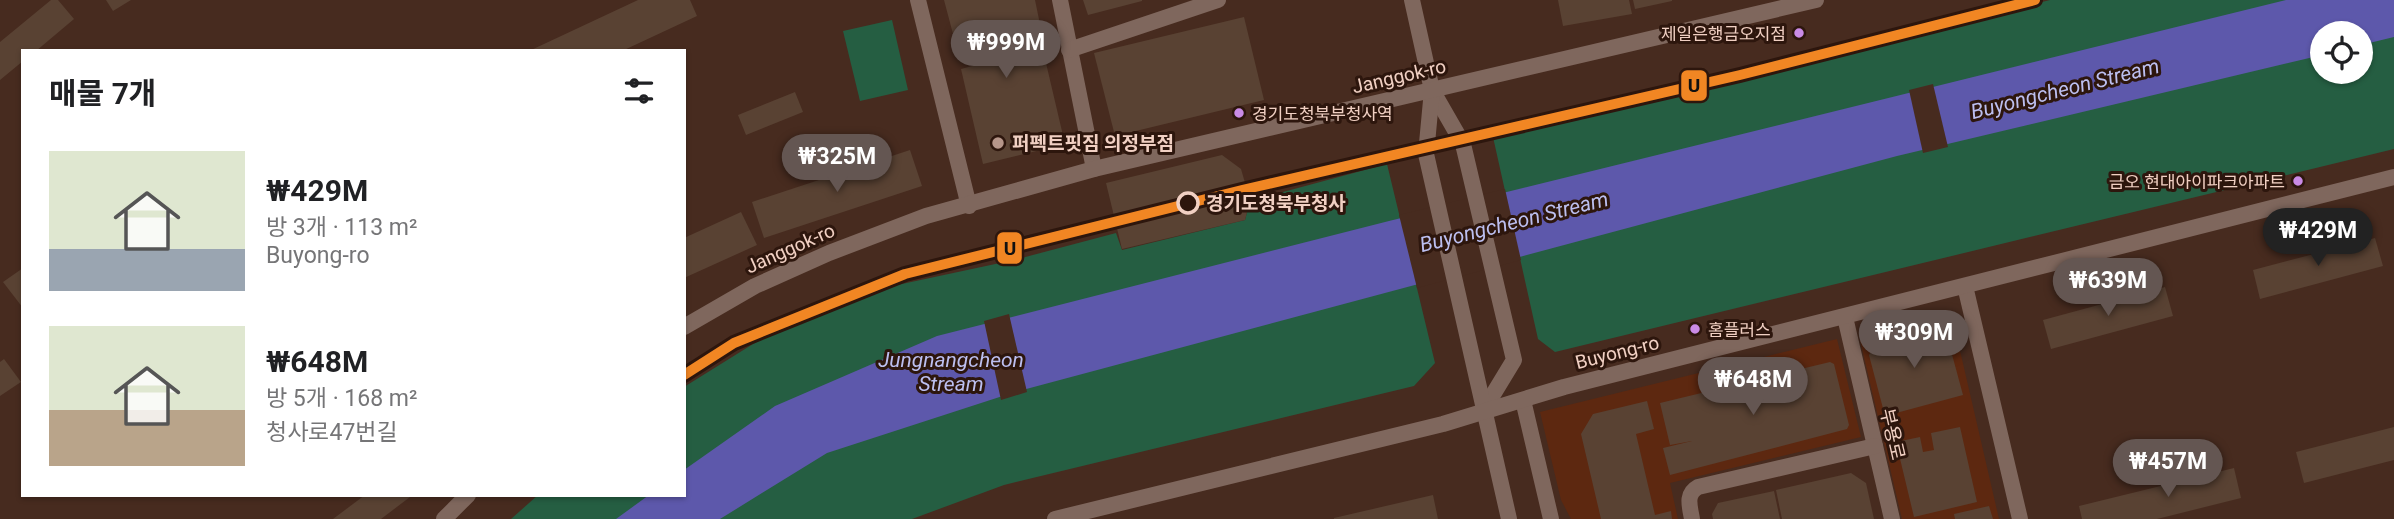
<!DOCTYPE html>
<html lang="ko">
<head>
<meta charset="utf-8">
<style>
  :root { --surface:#fff; --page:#f6f6f6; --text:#202124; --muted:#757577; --accent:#645652 }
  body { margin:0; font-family:Roboto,"Noto Sans KR",sans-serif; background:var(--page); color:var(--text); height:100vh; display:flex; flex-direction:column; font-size:26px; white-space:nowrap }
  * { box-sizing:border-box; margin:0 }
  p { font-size:23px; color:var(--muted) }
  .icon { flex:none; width:38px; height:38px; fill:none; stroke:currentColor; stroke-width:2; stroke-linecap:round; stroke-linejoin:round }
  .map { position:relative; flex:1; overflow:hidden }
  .drawer { position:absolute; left:21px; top:49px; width:665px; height:448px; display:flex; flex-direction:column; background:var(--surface); border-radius:0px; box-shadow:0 2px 5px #0004 }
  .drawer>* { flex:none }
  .controls { position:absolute; left:2310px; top:21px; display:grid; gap:14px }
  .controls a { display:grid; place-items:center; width:63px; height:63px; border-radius:50%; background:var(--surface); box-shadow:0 2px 5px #0004; font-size:35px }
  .price { position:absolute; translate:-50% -60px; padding:0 16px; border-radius:24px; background:var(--accent); color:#fff; font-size:23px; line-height:46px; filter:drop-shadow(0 2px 4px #0008) }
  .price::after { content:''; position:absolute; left:50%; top:42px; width:21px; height:16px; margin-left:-10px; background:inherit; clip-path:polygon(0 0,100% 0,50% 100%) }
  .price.current { background:#222; color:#fff }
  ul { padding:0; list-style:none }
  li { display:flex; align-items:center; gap:21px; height:175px; padding:0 28px }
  li span { display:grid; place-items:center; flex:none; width:196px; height:140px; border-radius:0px; color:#555 }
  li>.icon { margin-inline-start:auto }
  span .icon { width:84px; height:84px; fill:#fffc; stroke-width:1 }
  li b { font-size:30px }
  h2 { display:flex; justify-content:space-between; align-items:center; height:84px; padding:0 28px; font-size:30px }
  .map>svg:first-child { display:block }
</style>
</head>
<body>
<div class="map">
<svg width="2394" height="519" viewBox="0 0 2394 519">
  <rect width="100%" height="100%" fill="#472b1f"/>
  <g fill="#5d2810">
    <polygon points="1952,316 1999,519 1902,519 1860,340"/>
    <polygon points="1837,339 1861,437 1670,483 1678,519 1571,519 1561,500 1540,412"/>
  </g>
  <g fill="#255e42" fill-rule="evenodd">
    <path d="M2050 0H2394V149L1555 352 1538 339 1493 137ZM2322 33H2361V72H2322Z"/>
    <polygon points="892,20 908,90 860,101 843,31"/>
    <polygon points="1387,164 1435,363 1414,386 1004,485 912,519 511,519 538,495 684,495 684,387 753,344 841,297 1014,260 1116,233 1122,250 1245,220 1250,201"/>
  </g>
  <polygon fill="#5d58ab" points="2286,0 2394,0 2394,37 2361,45 2361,33 2322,33 2322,55 1897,156 1015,392 827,453 720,519 616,519 649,495 684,495 684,470 775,406 937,336 1389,221"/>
  <g fill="#472b1f">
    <polygon points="1933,84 1948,147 1923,153 1909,90"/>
    <polygon points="1505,189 1521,260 1417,288 1399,215"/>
    <polygon points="1009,314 1027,392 1001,400 984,321"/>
  </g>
  <g fill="#594233">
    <polygon points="51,0 58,0 74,19 36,51 23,51 23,61 0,80 0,42"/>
    <polygon points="106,0 131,0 113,11"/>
    <polygon points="638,0 690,0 697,16 622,51 529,51"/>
    <polygon points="944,0 1035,0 1041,29 997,41 1001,55 1042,46 1065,144 983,164 961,69 991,61 986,43 957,49"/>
    <polygon points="1083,0 1142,0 1142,1 1088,15"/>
    <polygon points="1558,0 1629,0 1632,14 1563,26"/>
    <polygon points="1633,0 1672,0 1672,1 1635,9"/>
    <polygon points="1244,17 1264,100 1115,136 1094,53"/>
    <polygon points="795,92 803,112 746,135 738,115"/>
    <polygon points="910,150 922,186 764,238 752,202"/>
    <polygon points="1222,155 1241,169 1250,200 1245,220 1122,249 1106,183"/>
    <polygon points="741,212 757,245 684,278 684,238"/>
    <polygon points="2375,238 2383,266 2260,299 2253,270"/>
    <polygon points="23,268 23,308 3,282"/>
    <polygon points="2165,287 2173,316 2051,349 2043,320"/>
    <polygon points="1932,326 1947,336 1963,395 1885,416 1869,355 1878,340"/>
    <polygon points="4,359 21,382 0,396 0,362"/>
    <polygon points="1830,362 1834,364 1849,425 1847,429 1670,475 1663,448 1692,441 1670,445 1660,403"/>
    <polygon points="1647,401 1654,429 1636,434 1655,515 1671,511 1672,519 1601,519 1581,434 1593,414"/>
    <polygon points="1960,427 1977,502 1914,517 1896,442 1920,437 1923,452 1934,450 1931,433"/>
    <polygon points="2394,427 2394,460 2304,483 2296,452"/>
    <polygon points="2234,468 2241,498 2157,519 2082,519 2079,506"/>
    <polygon points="1851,473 1866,483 1874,519 1782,519 1776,490"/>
    <polygon points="1774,491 1780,519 1713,519 1712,514 1718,503"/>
    <polygon points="365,495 408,495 410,497 381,519 333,519"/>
    <polygon points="1433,495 1438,519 1334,519 1334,518"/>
    <polygon points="1989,506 1993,519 1955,519 1954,514"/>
  </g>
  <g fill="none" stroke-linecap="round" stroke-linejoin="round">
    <g stroke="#7f675d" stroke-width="16">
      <polyline points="918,0 969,206"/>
      <polyline points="1060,0 1094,169"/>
      <polyline points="1412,0 1432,90 1463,144 1514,360 1483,411"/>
      <polyline points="1069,50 1218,0"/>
      <polyline points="1432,90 1426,154 1509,519"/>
      <polyline points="1965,286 2020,519"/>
      <polyline points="1845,317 1892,519"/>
      <polyline points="684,327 755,286 829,253 926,216 1094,169 1816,0"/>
      <polyline points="1523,400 1551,519"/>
      <polyline points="444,519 468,495"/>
      <polyline points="1055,519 1443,424 1564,387 2394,177"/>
      <path d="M1692 519C1690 507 1685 494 1698 487L1875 446"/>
    </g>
    <defs>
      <polyline id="rail-1" points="684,375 734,343 905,274 1242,190 1740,75 2035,0"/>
    </defs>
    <use href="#rail-1" stroke="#2d160d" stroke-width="16"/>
    <use href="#rail-1" stroke="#f18623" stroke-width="10"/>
  </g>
  <g fill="#ca8be6" stroke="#2d160d" stroke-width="2.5">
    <circle cx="1799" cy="33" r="6"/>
    <circle cx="1239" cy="113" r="6"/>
    <circle cx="2298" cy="181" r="6"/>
    <circle cx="1695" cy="329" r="6"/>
  </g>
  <circle fill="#b6968a" stroke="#2d160d" stroke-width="2.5" cx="998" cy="143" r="7"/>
  <circle fill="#2d160d" stroke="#f1d0c3" stroke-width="3.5" cx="1188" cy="203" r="10"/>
  <g text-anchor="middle" stroke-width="6" stroke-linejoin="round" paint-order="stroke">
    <g font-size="17" fill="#f1d0c3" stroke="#2d160d" text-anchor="end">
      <text x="1786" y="40">제일은행금오지점</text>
      <text x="1252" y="120" text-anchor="start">경기도청북부청사역</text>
      <text x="2285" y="188">금오 현대아이파크아파트</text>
      <text x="1708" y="336" text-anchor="start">홈플러스</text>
    </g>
    <g font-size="19" fill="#f1d0c3" stroke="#2d160d">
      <text transform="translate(1399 76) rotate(-13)" y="7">Janggok-ro</text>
      <text transform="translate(790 248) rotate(-24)" y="7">Janggok-ro</text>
      <text transform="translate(1617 352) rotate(-14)" y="7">Buyong-ro</text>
      <text transform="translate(1893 434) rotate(77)" y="7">부용로</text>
    </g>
    <g font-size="19" font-weight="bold" fill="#f1d0c3" stroke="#2d160d" text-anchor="start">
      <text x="1012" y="150">퍼펙트핏짐 의정부점</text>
    </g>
    <g font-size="19" font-weight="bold" fill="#f1d0c3" stroke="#2d160d" text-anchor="start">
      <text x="1206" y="210">경기도청북부청사</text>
    </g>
    <g font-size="21" font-style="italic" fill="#bcbff0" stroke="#2d160d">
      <text transform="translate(2065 89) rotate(-14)" y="7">Buyongcheon Stream</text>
      <text transform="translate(1514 222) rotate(-14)" y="7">Buyongcheon Stream</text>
      <text x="951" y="367">Jungnangcheon<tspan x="951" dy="24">Stream</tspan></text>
    </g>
  </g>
  <g stroke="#2d160d" stroke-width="2.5">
    <rect x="1680" y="69" width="28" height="33" rx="7" fill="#f18623"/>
    <rect x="996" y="231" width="27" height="34" rx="7" fill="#f18623"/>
  </g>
  <g font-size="19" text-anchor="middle" font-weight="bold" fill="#111">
    <text x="1694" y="92">U</text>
    <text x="1010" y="255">U</text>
  </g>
</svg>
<div class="controls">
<a><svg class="icon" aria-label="locate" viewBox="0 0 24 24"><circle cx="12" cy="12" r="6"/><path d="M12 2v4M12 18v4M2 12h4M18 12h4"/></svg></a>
</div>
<b class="price" style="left:1006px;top:80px">₩999M</b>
<b class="price" style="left:837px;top:194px">₩325M</b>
<b class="price current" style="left:2318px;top:268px">₩429M</b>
<b class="price" style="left:2108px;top:318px">₩639M</b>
<b class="price" style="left:1914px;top:370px">₩309M</b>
<b class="price" style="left:1753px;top:417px">₩648M</b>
<b class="price" style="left:2168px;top:499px">₩457M</b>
<section class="drawer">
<h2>매물 7개<svg class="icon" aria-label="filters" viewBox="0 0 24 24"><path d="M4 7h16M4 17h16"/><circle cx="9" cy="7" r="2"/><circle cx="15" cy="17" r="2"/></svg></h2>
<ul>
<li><span style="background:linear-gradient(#dfe7d0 70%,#9aa5b1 0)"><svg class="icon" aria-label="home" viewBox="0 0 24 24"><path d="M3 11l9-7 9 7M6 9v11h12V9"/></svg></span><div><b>₩429M</b><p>방 3개 · 113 m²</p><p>Buyong-ro</p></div></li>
<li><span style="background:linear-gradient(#dfe7d0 60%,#b9a48a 0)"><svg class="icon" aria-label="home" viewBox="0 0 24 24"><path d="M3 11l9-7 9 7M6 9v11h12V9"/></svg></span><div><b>₩648M</b><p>방 5개 · 168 m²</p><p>청사로47번길</p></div></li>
</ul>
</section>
</div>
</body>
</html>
